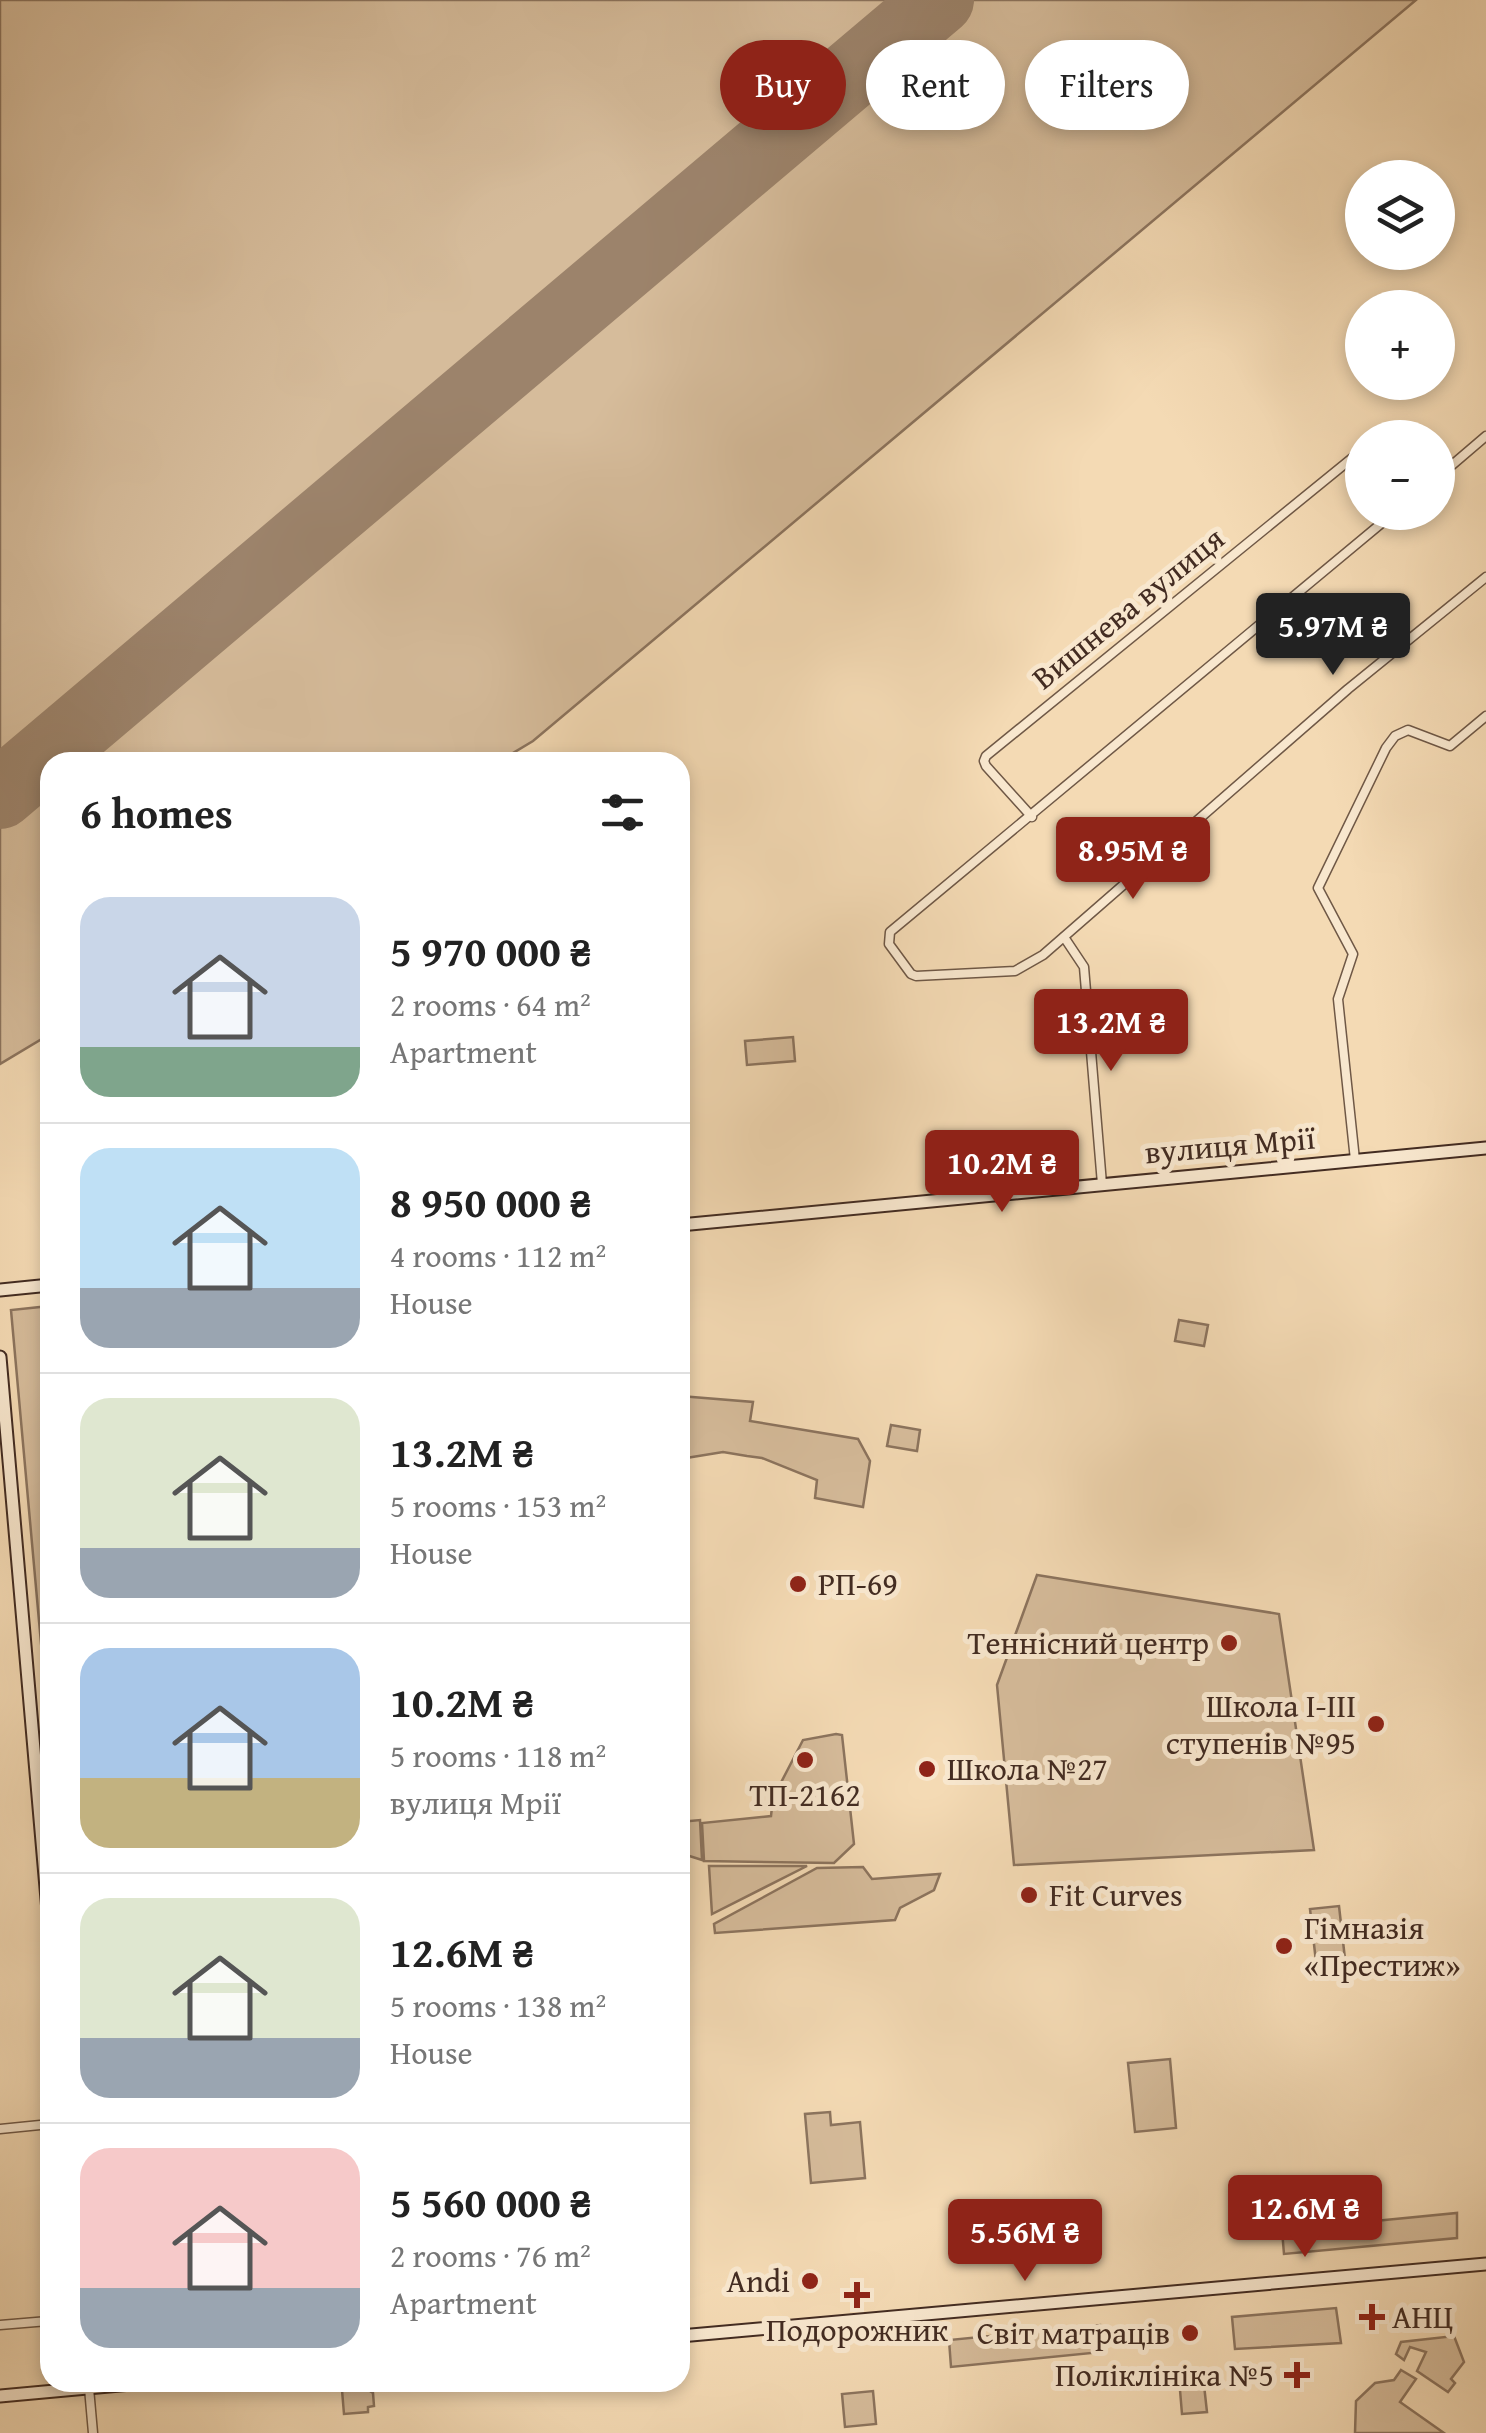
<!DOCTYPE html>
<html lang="en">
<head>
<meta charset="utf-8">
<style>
  :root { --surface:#fff; --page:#f6f6f6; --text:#222; --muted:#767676; --line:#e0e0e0; --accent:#8f2418 }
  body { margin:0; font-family:"Gentium Book Plus",serif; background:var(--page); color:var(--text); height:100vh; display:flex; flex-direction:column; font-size:38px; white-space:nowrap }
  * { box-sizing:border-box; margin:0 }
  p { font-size:32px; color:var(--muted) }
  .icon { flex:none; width:55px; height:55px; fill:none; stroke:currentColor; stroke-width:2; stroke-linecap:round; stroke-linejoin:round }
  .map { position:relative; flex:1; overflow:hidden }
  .sheet { position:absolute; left:40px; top:752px; width:650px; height:1640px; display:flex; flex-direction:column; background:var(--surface); border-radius:30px; box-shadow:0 5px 15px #0003 }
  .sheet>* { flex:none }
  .top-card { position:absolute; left:720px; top:40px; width:615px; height:90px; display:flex; gap:20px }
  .buttons { position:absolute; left:1345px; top:160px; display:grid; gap:20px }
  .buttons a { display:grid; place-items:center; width:110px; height:110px; border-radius:50%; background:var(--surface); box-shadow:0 5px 15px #0003; font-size:50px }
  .price { position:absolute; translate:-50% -85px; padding:0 22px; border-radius:10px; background:var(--accent); color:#fff; font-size:32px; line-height:65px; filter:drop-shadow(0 2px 5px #0008) }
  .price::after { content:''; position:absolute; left:50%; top:60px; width:30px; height:22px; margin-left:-15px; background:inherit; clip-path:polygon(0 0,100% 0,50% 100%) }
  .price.on { background:#222; color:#fff }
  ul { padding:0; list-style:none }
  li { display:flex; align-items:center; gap:30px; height:250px; padding:0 40px }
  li+li { border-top:2px solid var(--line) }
  li span { display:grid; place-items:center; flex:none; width:280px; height:200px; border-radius:30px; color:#555 }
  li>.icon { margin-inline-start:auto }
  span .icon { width:120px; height:120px; fill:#fffc; stroke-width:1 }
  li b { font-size:42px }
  h2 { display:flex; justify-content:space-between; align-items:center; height:120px; padding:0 40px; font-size:42px }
  .pill { padding:0 35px; border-radius:45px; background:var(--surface); box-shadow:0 5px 15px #0003; font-size:35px; line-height:90px }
  .pill.on { background:var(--accent); color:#fff }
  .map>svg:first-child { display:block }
</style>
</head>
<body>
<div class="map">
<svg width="1486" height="2433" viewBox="0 0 1486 2433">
  <rect width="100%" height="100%" fill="#f4dab4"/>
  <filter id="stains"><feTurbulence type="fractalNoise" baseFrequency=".002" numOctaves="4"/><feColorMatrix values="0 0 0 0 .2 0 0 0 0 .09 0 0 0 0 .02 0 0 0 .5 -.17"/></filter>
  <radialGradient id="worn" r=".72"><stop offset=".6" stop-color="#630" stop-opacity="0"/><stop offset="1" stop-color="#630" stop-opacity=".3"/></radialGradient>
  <g fill="#d6bc9b" stroke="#8c745e" stroke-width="2.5">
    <polygon points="0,0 1416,0 533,741 498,762 50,762 50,1034 0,1064"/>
    <polygon points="793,1037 795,1061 747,1065 745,1041"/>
    <polygon points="50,1306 50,1743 11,1310"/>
    <polygon points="1179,1320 1208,1325 1204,1346 1175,1341"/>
    <polygon points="680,1396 753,1402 750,1421 858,1439 870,1461 863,1507 815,1498 817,1480 762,1458 747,1456 723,1452 680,1459"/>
    <polygon points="891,1425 920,1430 917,1451 887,1446"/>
    <polygon points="1037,1575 1279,1614 1314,1850 1014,1865 997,1685"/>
    <polygon points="836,1734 842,1735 854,1844 834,1863 704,1861 702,1823 771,1816 773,1798 803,1740"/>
    <polygon points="700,1820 702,1860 680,1853 680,1822"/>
    <polygon points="709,1866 807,1866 712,1914"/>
    <polygon points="863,1867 872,1879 940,1874 934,1890 900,1908 895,1920 715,1933 714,1924 817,1868"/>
    <polygon points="1339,1906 1345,1959 1316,1962 1310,1909"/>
    <polygon points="1170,2059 1176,2128 1135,2132 1128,2063"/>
    <polygon points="830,2112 831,2125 860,2122 865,2178 811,2183 805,2114"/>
    <polygon points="1457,2213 1457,2238 1284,2254 1282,2230"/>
    <polygon points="1336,2308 1341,2343 1235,2349 1232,2317"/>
    <polygon points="1100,2325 1102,2352 951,2367 949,2340"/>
    <polygon points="1454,2336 1464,2362 1451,2379 1455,2383 1448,2392 1417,2371 1426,2352 1410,2347 1404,2360 1396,2354 1401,2342"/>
    <polygon points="1401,2370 1416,2379 1400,2402 1444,2433 1355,2433 1356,2401 1375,2383 1394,2380"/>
    <polygon points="1203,2376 1207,2412 1182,2414 1179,2378"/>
    <polygon points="365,2388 373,2393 374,2406 368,2407 368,2412 344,2414 342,2390"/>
    <polygon points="873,2391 876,2424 845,2427 842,2394"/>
  </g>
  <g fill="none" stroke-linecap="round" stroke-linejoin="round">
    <polyline stroke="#9c836b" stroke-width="28" points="0,782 9,781 25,773"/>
    <polyline stroke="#9c836b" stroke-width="70" points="0,794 939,0"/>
    <defs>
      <g id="street">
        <polyline points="1438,477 1486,436"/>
        <polyline points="1395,512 890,932 889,944 911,974 916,976 1015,971 1043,955 1348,689 1486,577"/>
        <polyline points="1032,817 986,766 984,761 986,756 1362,450"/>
        <polyline points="1064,937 1084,967 1102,1184"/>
        <polyline points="1355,1160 1338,999 1353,954 1318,888 1386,748 1395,736 1408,730 1450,746 1486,716"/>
        <polyline points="0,2129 50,2124"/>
        <polyline points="0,2325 48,2321"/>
        <polyline points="89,2388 93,2433"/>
      </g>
      <g id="secondary">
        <polyline points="680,1225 1486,1148"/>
        <polyline points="0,1290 50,1285"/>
        <polyline points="0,1357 50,1934"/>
        <polyline points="680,2336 1486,2264"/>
        <polyline points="0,2396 153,2382"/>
      </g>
    </defs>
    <use href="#street" stroke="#6f5846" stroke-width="11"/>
    <use href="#secondary" stroke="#432c22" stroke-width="15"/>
    <use href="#street" stroke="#f8e7ce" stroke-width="8"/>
    <use href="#secondary" stroke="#f8e7ce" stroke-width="11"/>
  </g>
  <g fill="#8f2418" stroke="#f8e7ce" stroke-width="4">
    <circle cx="798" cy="1584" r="10"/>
    <circle cx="1229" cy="1643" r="10"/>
    <circle cx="1376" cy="1724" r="10"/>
    <circle cx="805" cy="1760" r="10"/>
    <circle cx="927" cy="1769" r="10"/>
    <circle cx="1029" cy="1895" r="10"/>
    <circle cx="1284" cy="1946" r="10"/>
    <circle cx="810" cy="2281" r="10"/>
    <path d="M852 2280h10v10h10v10h-10v10h-10v-10h-10v-10h10z"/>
    <path d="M1367 2302h10v10h10v10h-10v10h-10v-10h-10v-10h10z"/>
    <circle cx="1190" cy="2333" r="10"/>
    <path d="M1292 2360h10v10h10v10h-10v10h-10v-10h-10v-10h10z"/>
  </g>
  <g text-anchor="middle" stroke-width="10" stroke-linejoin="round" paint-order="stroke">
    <g font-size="32" fill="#432c22" stroke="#f8e7ce">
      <text transform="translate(1128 608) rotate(-39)" y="11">Вишнева вулиця</text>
      <text transform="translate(1230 1145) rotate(-5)" y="11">вулиця Мрії</text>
    </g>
    <g font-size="32" fill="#432c22" stroke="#f8e7ce" text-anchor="start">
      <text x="818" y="1595">РП-69</text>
      <text x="1209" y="1654" text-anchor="end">Теннісний центр</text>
      <text x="1356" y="1717" text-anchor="end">Школа І-ІІІ<tspan x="1356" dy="37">ступенів №95</tspan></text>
      <text x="947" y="1780">Школа №27</text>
      <text x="805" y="1806" text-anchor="middle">ТП-2162</text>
      <text x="1049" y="1906">Fit Curves</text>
      <text x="1304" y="1939">Гімназія<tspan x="1304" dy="37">«Престиж»</tspan></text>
      <text x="790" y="2292" text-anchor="end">Andi</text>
      <text x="1392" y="2328">АНЦ</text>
      <text x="857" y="2341" text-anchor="middle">Подорожник</text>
      <text x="1170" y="2344" text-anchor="end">Світ матраців</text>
      <text x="1274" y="2386" text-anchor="end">Поліклініка №5</text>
    </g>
  </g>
  <rect width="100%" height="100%" filter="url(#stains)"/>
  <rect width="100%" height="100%" fill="url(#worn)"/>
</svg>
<div class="buttons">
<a><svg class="icon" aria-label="layers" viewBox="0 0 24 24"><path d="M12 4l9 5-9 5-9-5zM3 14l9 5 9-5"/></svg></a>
<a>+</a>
<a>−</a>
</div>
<b class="price on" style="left:1333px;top:678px">5.97M ₴</b>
<b class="price" style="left:1133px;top:902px">8.95M ₴</b>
<b class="price" style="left:1111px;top:1074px">13.2M ₴</b>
<b class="price" style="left:1002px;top:1215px">10.2M ₴</b>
<b class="price" style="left:1305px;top:2260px">12.6M ₴</b>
<b class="price" style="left:1025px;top:2284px">5.56M ₴</b>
<div class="top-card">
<a class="pill on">Buy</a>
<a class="pill">Rent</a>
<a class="pill">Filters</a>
</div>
<section class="sheet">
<h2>6 homes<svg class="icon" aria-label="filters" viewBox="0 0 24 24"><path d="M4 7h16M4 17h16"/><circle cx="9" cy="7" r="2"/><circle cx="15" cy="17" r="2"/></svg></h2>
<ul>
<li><span style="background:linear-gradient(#c9d6e8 75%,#7fa58c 0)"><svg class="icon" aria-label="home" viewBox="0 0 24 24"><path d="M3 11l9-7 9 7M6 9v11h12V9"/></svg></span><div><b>5 970 000 ₴</b><p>2 rooms · 64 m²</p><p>Apartment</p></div></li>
<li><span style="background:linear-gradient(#bfe0f5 70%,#9aa5b1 0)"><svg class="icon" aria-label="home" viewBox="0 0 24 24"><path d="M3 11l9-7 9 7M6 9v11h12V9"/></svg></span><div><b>8 950 000 ₴</b><p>4 rooms · 112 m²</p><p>House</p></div></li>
<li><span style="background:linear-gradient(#dfe7d0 75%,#9aa5b1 0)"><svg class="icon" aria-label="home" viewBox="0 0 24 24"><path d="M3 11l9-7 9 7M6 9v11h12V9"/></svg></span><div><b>13.2M ₴</b><p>5 rooms · 153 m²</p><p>House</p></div></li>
<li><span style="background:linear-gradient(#a9c7e8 65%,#c2b280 0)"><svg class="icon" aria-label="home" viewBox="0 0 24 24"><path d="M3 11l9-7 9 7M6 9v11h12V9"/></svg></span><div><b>10.2M ₴</b><p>5 rooms · 118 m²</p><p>вулиця Мрії</p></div></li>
<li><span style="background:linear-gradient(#dfe7d0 70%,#9aa5b1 0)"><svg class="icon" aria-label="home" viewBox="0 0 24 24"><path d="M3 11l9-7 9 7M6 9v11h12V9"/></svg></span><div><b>12.6M ₴</b><p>5 rooms · 138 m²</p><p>House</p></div></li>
<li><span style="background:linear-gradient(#f6c9c9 70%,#9aa5b1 0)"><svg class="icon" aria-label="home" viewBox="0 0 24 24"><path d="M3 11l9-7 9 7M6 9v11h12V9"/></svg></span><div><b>5 560 000 ₴</b><p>2 rooms · 76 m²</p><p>Apartment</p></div></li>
</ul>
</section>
</div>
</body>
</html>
